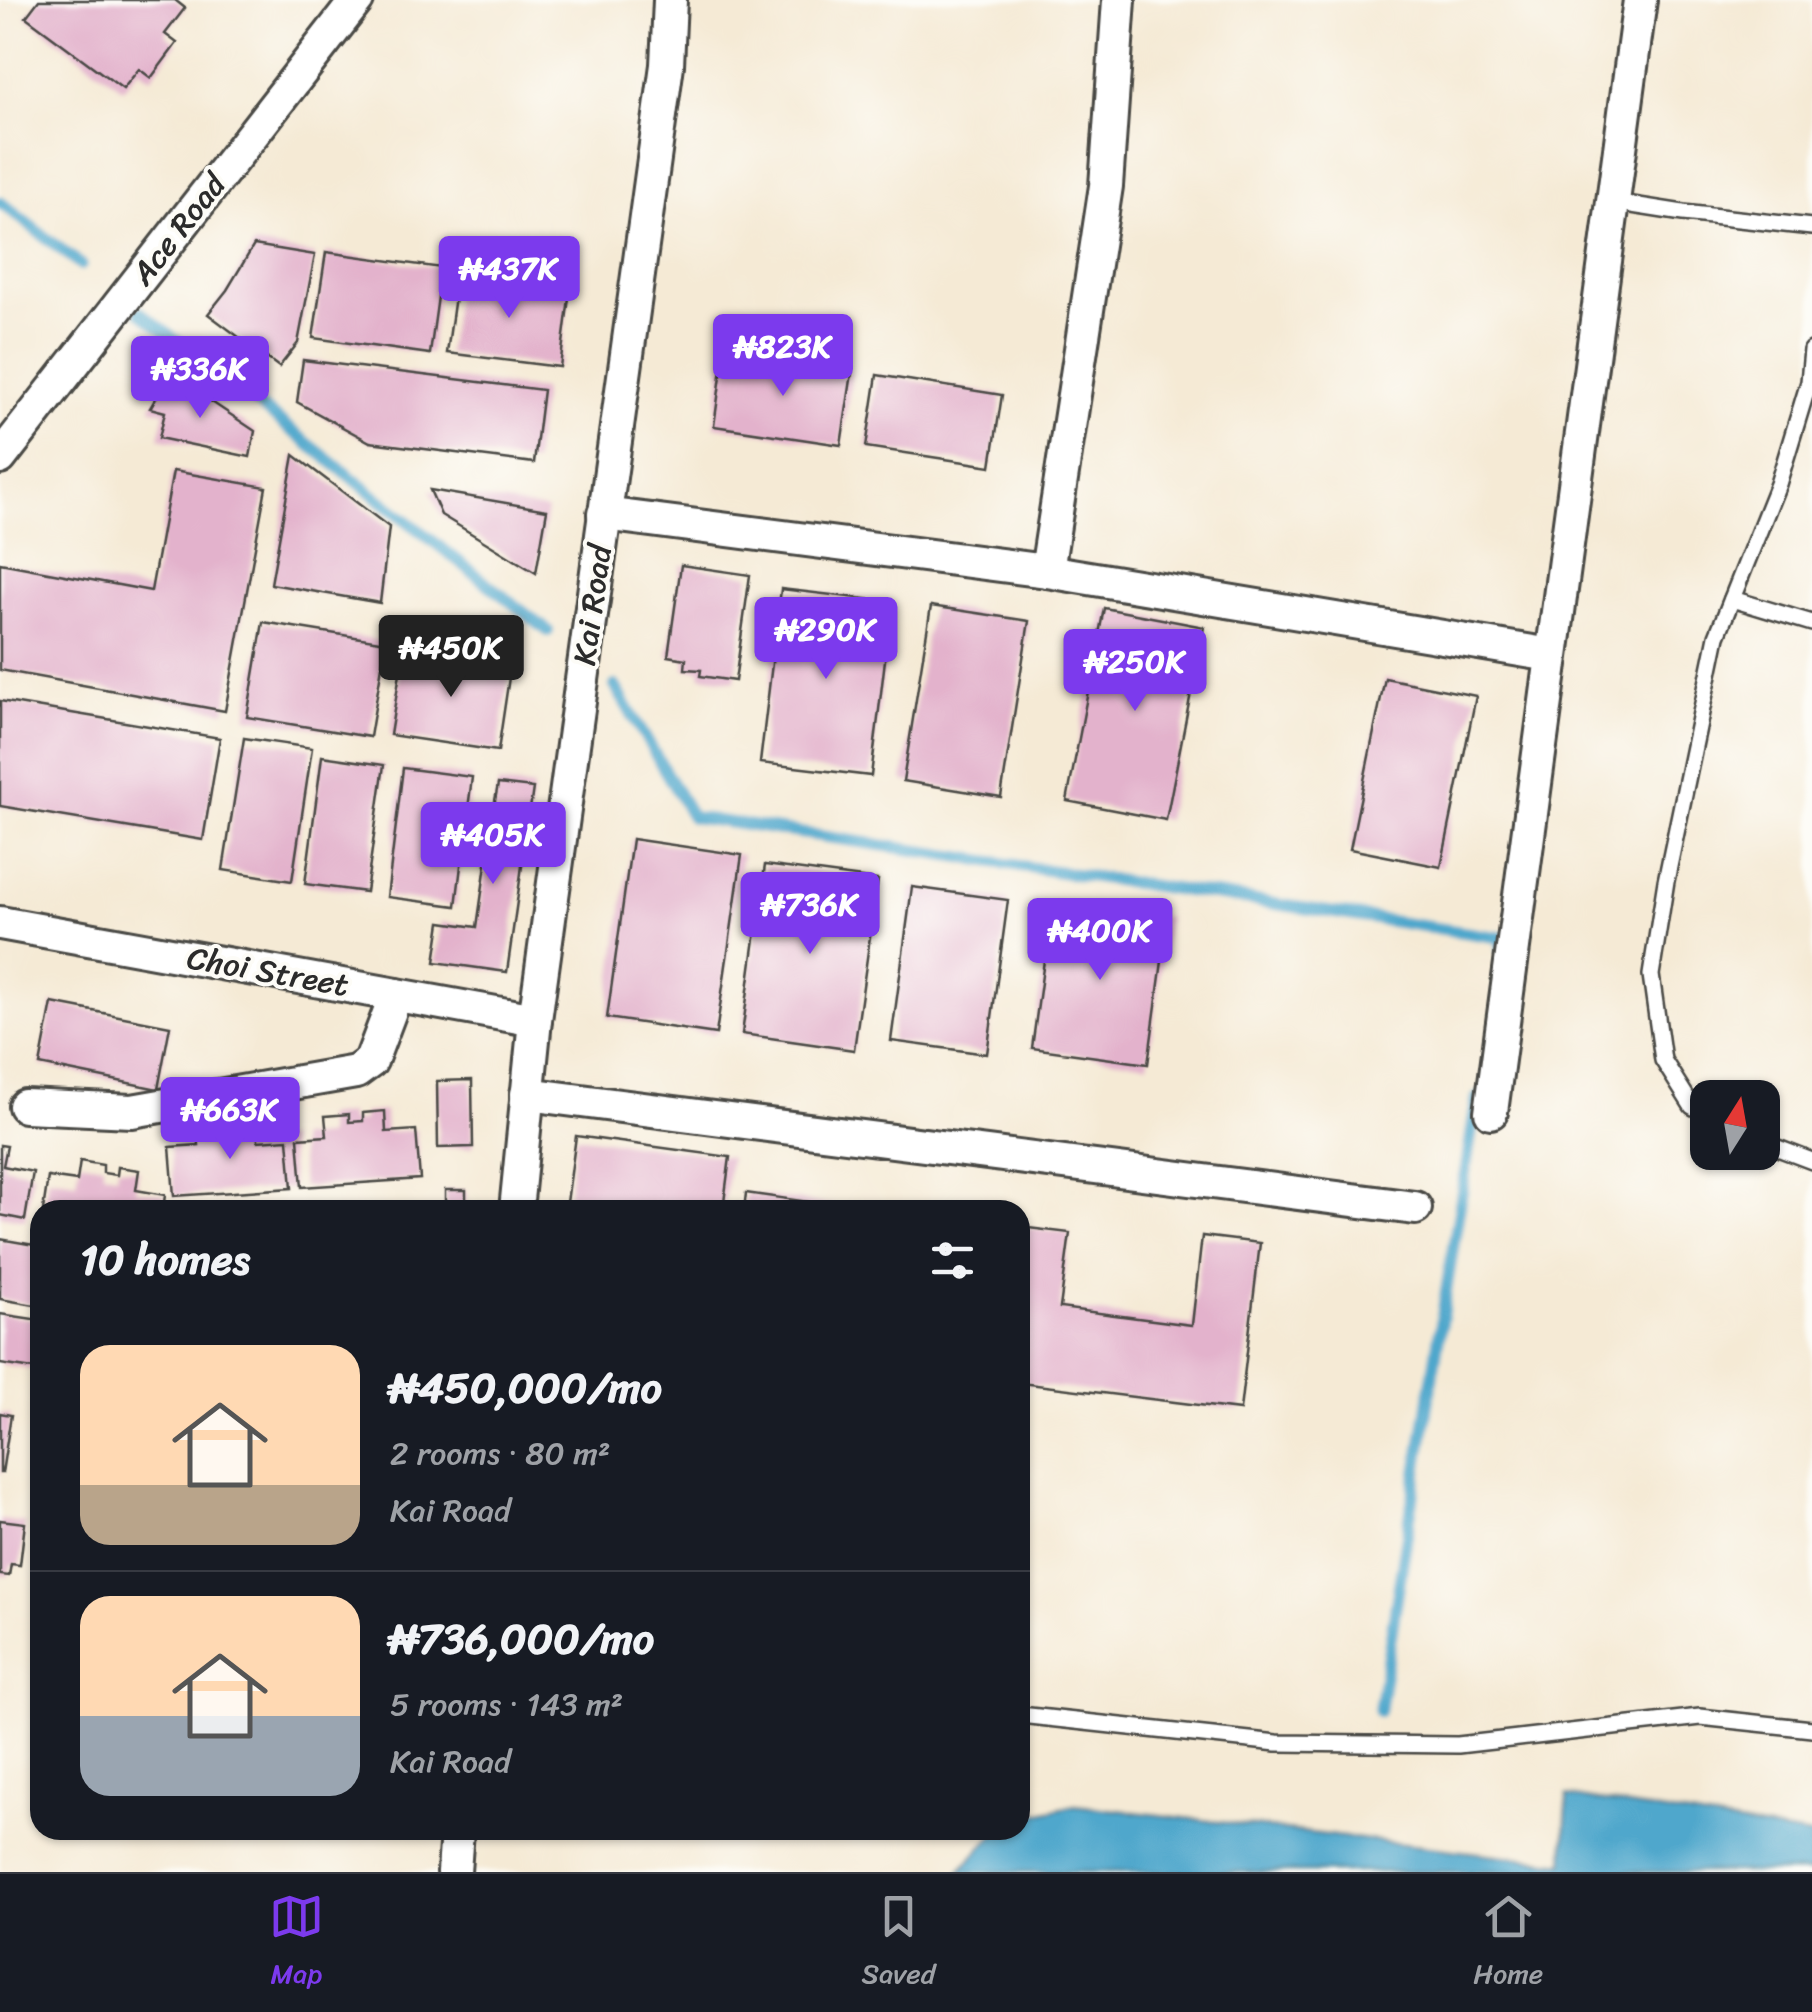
<!DOCTYPE html>
<html lang="en">
<head>
<meta charset="utf-8">
<style>
  :root { --surface:#171b24; --page:#242831; --text:#f1f3f6; --muted:#9ea1a6; --line:#363941; --accent:#7c3aed }
  body { margin:0; font-family:Sriracha,sans-serif; background:var(--page); color:var(--text); height:100vh; display:flex; flex-direction:column; font-size:38px; white-space:nowrap }
  * { box-sizing:border-box; margin:0 }
  p { font-size:32px; color:var(--muted) }
  .icon { flex:none; width:55px; height:55px; fill:none; stroke:currentColor; stroke-width:2; stroke-linecap:round; stroke-linejoin:round }
  .map { position:relative; flex:1; overflow:hidden }
  .details { position:absolute; left:30px; top:1200px; width:1000px; height:640px; display:flex; flex-direction:column; background:var(--surface); border-radius:30px; box-shadow:0 2px 8px #0004 }
  .details>* { flex:none }
  .needle { width:65px; rotate:11deg }
  .fabs { position:absolute; left:1690px; top:1080px; display:grid; gap:20px }
  .fabs a { display:grid; place-items:center; width:90px; height:90px; border-radius:20px; background:var(--surface); box-shadow:0 2px 8px #0004; font-size:50px }
  .price { position:absolute; translate:-50% -85px; padding:0 22px; border-radius:10px; background:var(--accent); color:#fff; font-size:32px; line-height:65px; filter:drop-shadow(0 2px 5px #0008) }
  .price::after { content:''; position:absolute; left:50%; top:60px; width:30px; height:22px; margin-left:-15px; background:inherit; clip-path:polygon(0 0,100% 0,50% 100%) }
  .price.current { background:#222; color:#fff }
  ul { padding:0; list-style:none }
  li { display:flex; align-items:center; gap:30px; height:250px; padding:0 50px }
  li+li { border-top:2px solid var(--line) }
  li span { display:grid; place-items:center; flex:none; width:280px; height:200px; border-radius:30px; color:#555 }
  li>.icon { margin-inline-start:auto }
  span .icon { width:120px; height:120px; fill:#fffc; stroke-width:1 }
  li b { font-size:42px }
  h2 { display:flex; justify-content:space-between; align-items:center; height:120px; padding:0 50px; font-size:42px }
  .tabs { display:flex; justify-content:space-around; align-items:center; height:140px; border-top:2px solid var(--line); background:var(--surface); font-size:28px; color:var(--muted) }
  .tabs a { display:grid; justify-items:center; gap:5px }
  .tabs .current { color:var(--accent) }
  .map>svg:first-child { display:block }
</style>
</head>
<body>
<div class="map">
<svg width="1812" height="1872" viewBox="0 0 1812 1872">
  <rect width="100%" height="100%" fill="#fdfcf7"/>
  <filter id="ink" filterUnits="userSpaceOnUse"><feTurbulence type="fractalNoise" baseFrequency=".01" numOctaves="2"/><feDisplacementMap in="SourceGraphic" scale="20" xChannelSelector="R" yChannelSelector="G"/><feConvolveMatrix kernelMatrix="1 2 1 2 8 2 1 2 1" color-interpolation-filters="sRGB"/></filter>
  <filter id="wash" filterUnits="userSpaceOnUse"><feTurbulence type="fractalNoise" baseFrequency=".0048" numOctaves="4" result="noise"/><feDisplacementMap in="SourceGraphic" scale="40" xChannelSelector="R" yChannelSelector="G"/><feGaussianBlur stdDeviation="2.25" result="paint"/><feColorMatrix in="noise" values="0 0 0 0 0 0 0 0 0 0 0 0 0 0 0 0 0 1.4 0 .05"/><feComposite in="paint" operator="in"/></filter>
  <g filter="url(#wash)">
    <rect width="100%" height="100%" fill="#f5ead5"/>
    <polygon fill="#4fa7cc" stroke="#3d697c" stroke-width="2.5" points="1567,1796 1812,1836 1812,1872 959,1872 998,1830 1020,1830 1020,1818 1075,1805 1564,1863"/>
    <g fill="none" stroke-linecap="round" stroke-linejoin="round">
      <g stroke="#4fa7cc" stroke-width="12">
        <polyline points="0,202 81,265"/>
        <polyline points="140,312 548,631"/>
        <polyline points="615,686 692,817 1503,938 1501,949"/>
        <polyline points="1379,1711 1477,1098"/>
      </g>
    </g>
    <g id="blocks">
      <g fill="#e3b2cc">
        <polygon points="39,0 175,0 185,8 165,34 177,43 151,78 139,69 123,89 26,17"/>
        <polygon points="254,245 315,255 298,343 279,367 208,314 227,290"/>
        <polygon points="326,252 442,268 430,354 313,338"/>
        <polygon points="458,275 570,290 560,367 447,353"/>
        <polygon points="724,354 852,373 841,445 714,426"/>
        <polygon points="303,360 543,390 534,463 370,442 297,402"/>
        <polygon points="170,374 255,431 250,457 159,438 165,412 150,408"/>
        <polygon points="877,375 1002,395 991,466 866,447"/>
        <polygon points="294,455 389,527 380,603 271,584"/>
        <polygon points="173,471 266,487 225,711 0,670 0,563 151,591"/>
        <polygon points="430,490 547,510 536,573 441,515"/>
        <polygon points="681,565 750,575 735,681 700,676 701,670 685,669 686,659 668,656"/>
        <polygon points="781,589 892,602 871,776 760,763"/>
        <polygon points="931,606 1029,621 1001,797 903,781"/>
        <polygon points="1104,608 1204,627 1166,820 1067,801"/>
        <polygon points="263,622 386,642 370,737 247,717"/>
        <polygon points="404,648 511,664 498,751 390,735"/>
        <polygon points="1385,678 1476,696 1441,867 1350,849"/>
        <polygon points="0,701 220,738 203,840 0,806"/>
        <polygon points="244,738 312,748 292,881 223,870"/>
        <polygon points="322,756 384,765 366,892 305,884"/>
        <polygon points="403,768 472,777 456,906 387,897"/>
        <polygon points="498,784 533,788 507,972 435,962 441,922 477,927 487,857 474,855 479,817 492,818"/>
        <polygon points="632,839 742,855 716,1034 607,1018"/>
        <polygon points="765,865 878,880 854,1050 742,1034"/>
        <polygon points="912,887 1008,900 987,1054 891,1041"/>
        <polygon points="1052,902 1168,917 1148,1064 1032,1048"/>
        <polygon points="52,1003 170,1026 158,1089 40,1065"/>
        <polygon points="472,1080 473,1147 438,1148 437,1081"/>
        <polygon points="385,1111 386,1132 416,1130 420,1179 302,1187 298,1138 327,1136 325,1116 349,1114 349,1122 363,1121 363,1113"/>
        <polygon points="257,1120 258,1141 288,1139 292,1188 174,1196 170,1147 199,1145 197,1125 222,1123 222,1131 236,1130 236,1122"/>
        <polygon points="576,1136 730,1157 723,1210 566,1210"/>
        <polygon points="0,1145 7,1146 3,1166 33,1172 25,1220 0,1215"/>
        <polygon points="80,1161 103,1165 103,1173 117,1175 118,1167 139,1170 136,1190 165,1195 163,1210 43,1210 48,1177 77,1181"/>
        <rect x="445" y="1190" width="21" height="20"/>
        <polygon points="746,1193 851,1208 851,1210 744,1210"/>
        <polygon points="1020,1227 1070,1233 1060,1308 1192,1325 1202,1236 1260,1243 1240,1410 1020,1383"/>
        <polygon points="0,1239 40,1246 40,1306 0,1299"/>
        <polygon points="0,1314 40,1320 40,1370 0,1364"/>
        <polygon points="0,1413 11,1415 2,1473 0,1473"/>
        <polygon points="0,1520 25,1523 20,1565 11,1564 9,1576 0,1575"/>
      </g>
    </g>
  </g>
  <g filter="url(#ink)">
    <use href="#blocks" fill-opacity="0" stroke="#494844" stroke-width="2.5"/>
    <g fill="none" stroke-linecap="round" stroke-linejoin="round">
      <defs>
        <g id="lane">
          <polyline points="1613,202 1683,213 1812,227"/>
          <polyline points="1732,599 1812,623"/>
          <polyline points="1708,1115 1692,1106 1663,1060 1651,975 1666,881 1717,636 1778,484 1809,382 1812,350"/>
          <polyline points="1762,1142 1812,1161"/>
          <polyline points="1020,1715 1277,1743 1458,1745 1700,1717 1812,1729"/>
        </g>
        <g id="street">
          <polyline points="0,458 357,0"/>
          <polyline points="604,514 1047,571 1551,655"/>
          <polyline points="1047,571 1106,186 1119,0"/>
          <polyline points="0,923 535,1020"/>
          <polyline points="527,1094 1415,1208"/>
          <polyline points="25,1106 132,1111 356,1072 371,1061 396,995"/>
          <polyline points="1491,1112 1640,0"/>
          <polyline points="516,1210 535,1020 667,65 670,0"/>
          <polyline points="454,1872 457,1830"/>
        </g>
      </defs>
      <use href="#lane" stroke="#494844" stroke-width="20"/>
      <use href="#street" stroke="#494844" stroke-width="38"/>
      <use href="#lane" stroke="#fff" stroke-width="15"/>
      <use href="#street" stroke="#fff" stroke-width="32"/>
    </g>
  </g>
  <g text-anchor="middle" stroke-width="8" stroke-linejoin="round" paint-order="stroke">
    <g font-size="32" fill="#2b2b2b" stroke="#fdfcf7">
      <text transform="translate(178 229) rotate(-52)" y="11">Ace Road</text>
      <text transform="translate(592 605) rotate(-82)" y="11">Kai Road</text>
      <text transform="translate(268 971) rotate(10)" y="11">Choi Street</text>
    </g>
  </g>
</svg>
<div class="fabs">
<a><svg class="needle" viewBox="-14 -14 28 28"><path d="M0-13l5 13h-10z" fill="#e53935"/><path d="M0 13l5-13h-10z" fill="#9ea1a6"/></svg></a>
</div>
<b class="price" style="left:509px;top:321px">₦437K</b>
<b class="price" style="left:783px;top:399px">₦823K</b>
<b class="price" style="left:200px;top:421px">₦336K</b>
<b class="price" style="left:826px;top:682px">₦290K</b>
<b class="price current" style="left:451px;top:700px">₦450K</b>
<b class="price" style="left:1135px;top:714px">₦250K</b>
<b class="price" style="left:493px;top:887px">₦405K</b>
<b class="price" style="left:810px;top:957px">₦736K</b>
<b class="price" style="left:1100px;top:983px">₦400K</b>
<b class="price" style="left:230px;top:1162px">₦663K</b>
<section class="details">
<h2>10 homes<svg class="icon" aria-label="filters" viewBox="0 0 24 24"><path d="M4 7h16M4 17h16"/><circle cx="9" cy="7" r="2"/><circle cx="15" cy="17" r="2"/></svg></h2>
<ul>
<li><span style="background:linear-gradient(#ffd9b3 70%,#b9a48a 0)"><svg class="icon" aria-label="home" viewBox="0 0 24 24"><path d="M3 11l9-7 9 7M6 9v11h12V9"/></svg></span><div><b>₦450,000/mo</b><p>2 rooms · 80 m²</p><p>Kai Road</p></div></li>
<li><span style="background:linear-gradient(#ffd9b3 60%,#9aa5b1 0)"><svg class="icon" aria-label="home" viewBox="0 0 24 24"><path d="M3 11l9-7 9 7M6 9v11h12V9"/></svg></span><div><b>₦736,000/mo</b><p>5 rooms · 143 m²</p><p>Kai Road</p></div></li>
</ul>
</section>
</div>
<nav class="tabs">
<a class="current"><svg class="icon" aria-label="map" viewBox="0 0 24 24"><path d="M3 6l6-2 6 2 6-2v14l-6 2-6-2-6 2zM9 4v14M15 6v14"/></svg>Map</a>
<a><svg class="icon" aria-label="saved" viewBox="0 0 24 24"><path d="M7 4h10v16l-5-4-5 4z"/></svg>Saved</a>
<a><svg class="icon" aria-label="home" viewBox="0 0 24 24"><path d="M3 11l9-7 9 7M6 9v11h12V9"/></svg>Home</a>
</nav>
</body>
</html>
